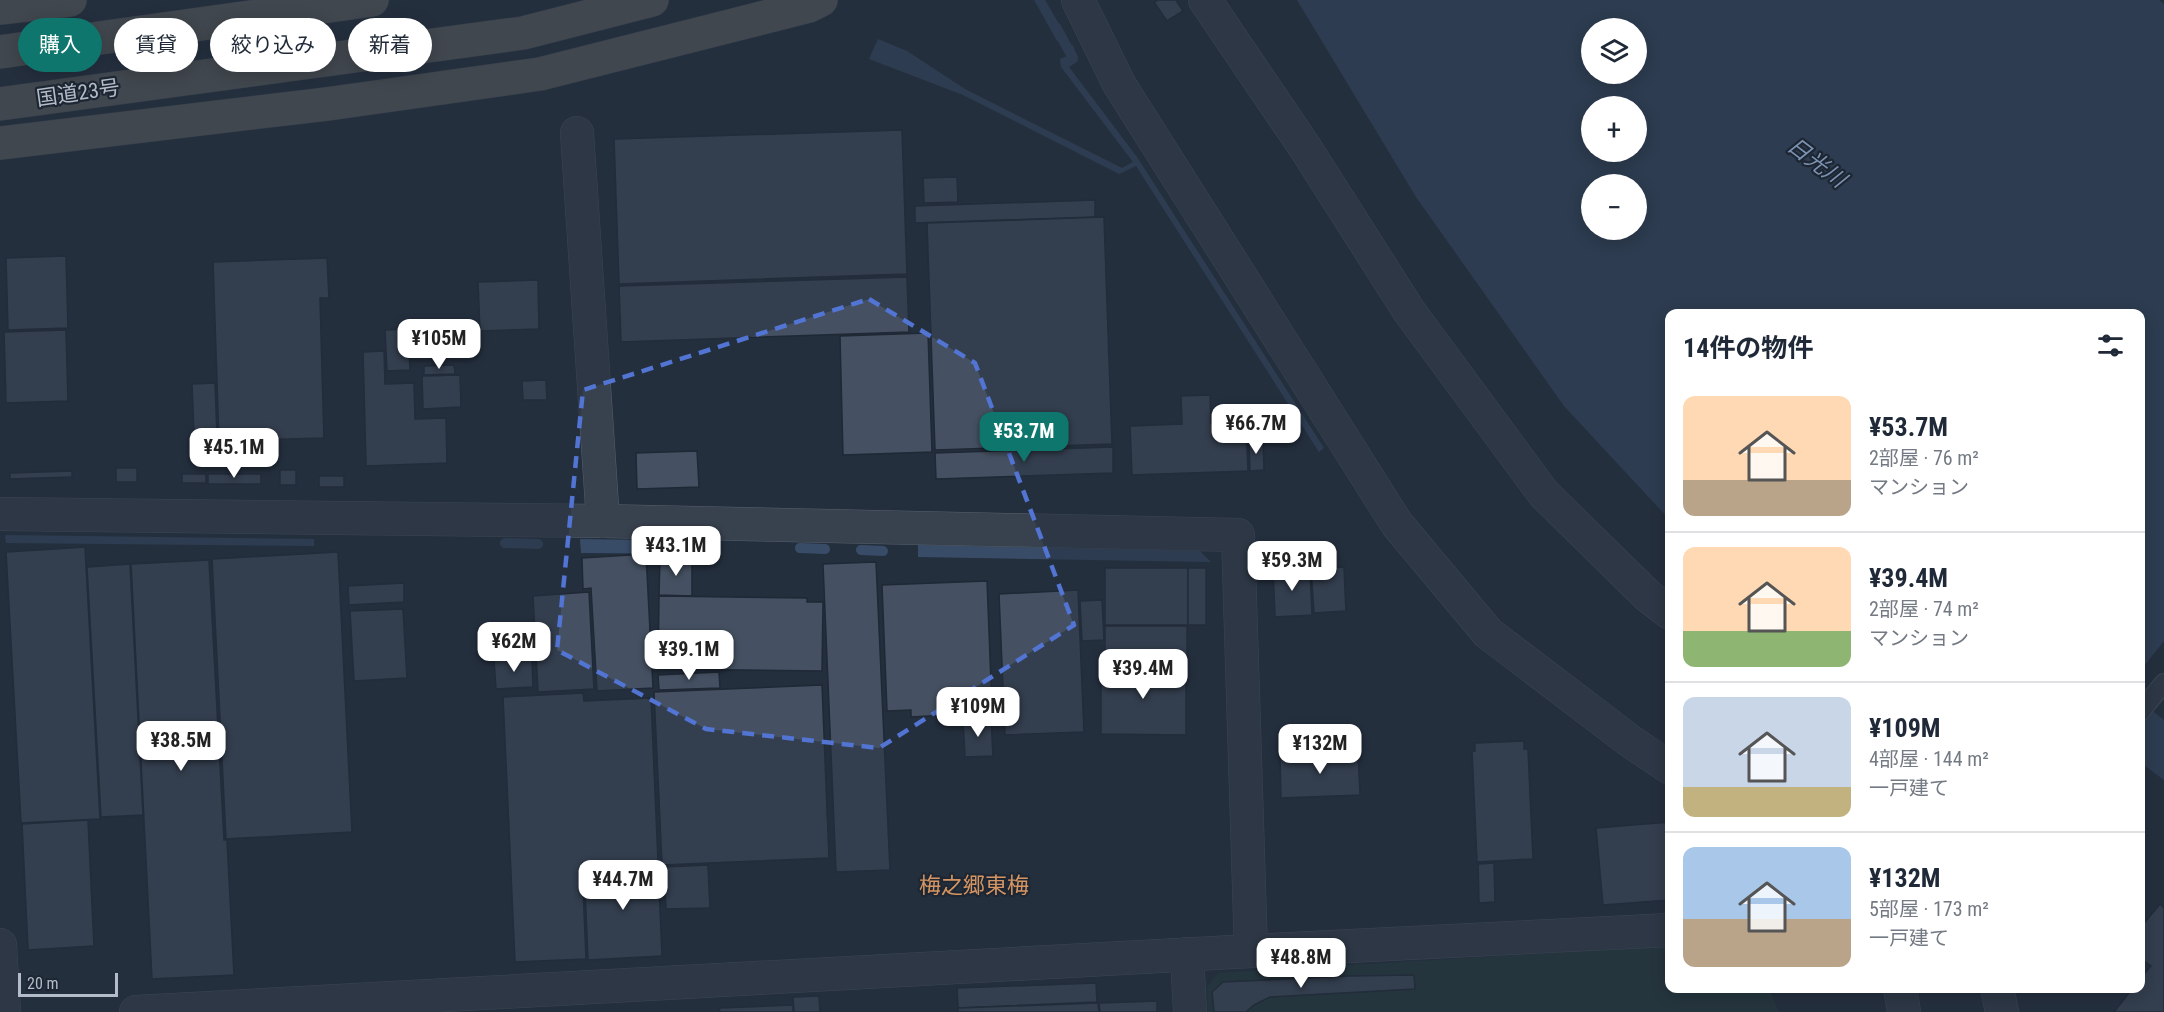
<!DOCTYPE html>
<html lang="ja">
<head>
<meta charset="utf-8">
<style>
  :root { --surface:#fff; --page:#f2f2f3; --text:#1f2937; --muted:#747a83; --line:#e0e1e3; --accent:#0f766e }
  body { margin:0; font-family:"Roboto Condensed","Noto Sans JP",sans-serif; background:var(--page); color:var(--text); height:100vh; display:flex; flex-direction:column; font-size:22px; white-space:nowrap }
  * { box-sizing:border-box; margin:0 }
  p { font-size:20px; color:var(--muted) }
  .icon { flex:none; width:33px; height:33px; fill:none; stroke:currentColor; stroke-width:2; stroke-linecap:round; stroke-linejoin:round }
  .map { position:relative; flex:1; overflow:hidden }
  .side { position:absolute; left:1665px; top:309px; width:480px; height:684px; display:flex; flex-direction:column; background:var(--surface); border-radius:12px; box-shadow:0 3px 15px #0003 }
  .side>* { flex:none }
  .hud { position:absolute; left:18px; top:18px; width:570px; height:54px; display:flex; gap:12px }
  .tools { position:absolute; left:1581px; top:18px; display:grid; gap:12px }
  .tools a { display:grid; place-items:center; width:66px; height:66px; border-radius:50%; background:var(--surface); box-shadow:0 3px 15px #0003; font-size:30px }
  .scale { position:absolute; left:18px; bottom:15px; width:100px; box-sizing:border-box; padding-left:6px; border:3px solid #b4bcc9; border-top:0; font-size:16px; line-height:21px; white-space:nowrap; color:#b4bcc9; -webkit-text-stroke:4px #1d2633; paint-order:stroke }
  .price { position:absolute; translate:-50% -51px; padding:0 14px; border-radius:12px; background:#fff; color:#222; font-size:20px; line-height:39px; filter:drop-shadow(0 2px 3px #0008) }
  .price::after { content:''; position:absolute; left:50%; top:36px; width:18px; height:14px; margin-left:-9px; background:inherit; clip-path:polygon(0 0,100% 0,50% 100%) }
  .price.current { background:var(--accent); color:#fff }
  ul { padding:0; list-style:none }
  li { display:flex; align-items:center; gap:18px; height:150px; padding:0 18px }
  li+li { border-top:2px solid var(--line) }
  li span { display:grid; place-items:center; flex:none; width:168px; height:120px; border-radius:12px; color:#555 }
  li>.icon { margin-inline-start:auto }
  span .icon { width:72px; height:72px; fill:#fffc; stroke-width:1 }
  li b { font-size:26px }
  h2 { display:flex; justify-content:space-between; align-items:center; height:72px; padding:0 18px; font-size:26px }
  .chip { padding:0 21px; border-radius:27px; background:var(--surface); box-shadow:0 3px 15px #0003; font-size:21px; line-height:54px }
  .chip.current { background:var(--accent); color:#fff }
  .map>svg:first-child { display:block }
</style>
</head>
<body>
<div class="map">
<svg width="2164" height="1012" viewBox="0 0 2164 1012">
  <rect width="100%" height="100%" fill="#242f3e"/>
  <polygon fill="#263c3f" points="1669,946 1670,988 1769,989 1779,1012 1208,1012 1207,987 1218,973"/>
  <g fill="#394c67" fill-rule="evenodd">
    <polygon points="1034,0 1045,0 1066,36 1057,41"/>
    <path d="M1297 0H2159L2164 4V641L2141 670 2140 314H1670L1669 519 1564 406 1416 197ZM1592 28H1636V74H1592ZM1592 106H1636V152H1592ZM1636 184V230H1592V184Z"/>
    <polygon points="878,39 907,51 965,89 1122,168 1133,162 1061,67 1060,59 1069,55 1064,49 1073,45 1078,61 1069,67 1137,157 1324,448 1319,452 1136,166 1119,174 963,95 869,59"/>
    <polygon points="5,535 314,539 314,546 6,543"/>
    <polygon points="580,539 717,541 716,554 581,553"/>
    <polygon points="918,545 1200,551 1211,562 918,557"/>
    <polygon points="2140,701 2164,720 2164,780 2141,763"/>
  </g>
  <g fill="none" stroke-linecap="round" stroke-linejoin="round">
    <g stroke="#394c67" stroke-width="10">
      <polyline points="1056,27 1073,58"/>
      <polyline points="505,543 538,544"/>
      <polyline points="800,548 825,549"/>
      <polyline points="861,550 883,551"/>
    </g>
  </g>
  <g fill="#455162" stroke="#1f2835" stroke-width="1.5">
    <polygon points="1158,0 1176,0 1183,11 1167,21 1154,2"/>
    <polygon points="902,130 907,274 619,284 614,139"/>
    <polygon points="957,177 958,202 924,203 923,178"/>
    <polygon points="1095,200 1095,217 915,223 915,206"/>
    <polygon points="1104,217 1112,444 935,450 927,223"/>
    <polygon points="66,256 68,328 8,330 6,258"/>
    <polygon points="327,258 329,298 320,298 324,438 219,441 213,262"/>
    <polygon points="907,277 909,332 621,342 619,286"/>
    <polygon points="538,280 539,329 480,331 478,282"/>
    <polygon points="408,329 410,370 387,371 385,330"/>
    <polygon points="66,330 68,401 6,403 4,332"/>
    <polygon points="928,333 932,452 843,455 840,336"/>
    <polygon points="384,351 385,384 414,383 415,419 446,418 447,463 366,466 363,352"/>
    <polygon points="454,365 455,374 424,375 424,366"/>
    <polygon points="460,375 461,407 423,409 422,376"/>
    <polygon points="546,380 547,400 523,400 522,381"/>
    <polygon points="215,383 217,435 194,436 192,384"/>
    <polygon points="1210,395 1211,423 1246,422 1248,471 1132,475 1130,426 1182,424 1181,396"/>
    <polygon points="1263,439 1264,470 1250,471 1249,440"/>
    <polygon points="1113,447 1113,473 936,479 935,453"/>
    <polygon points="697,451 699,487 637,489 636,453"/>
    <rect x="116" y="468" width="21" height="14"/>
    <rect x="280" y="470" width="16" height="15"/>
    <polygon points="72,471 72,477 10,479 10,473"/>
    <rect x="182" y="474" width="24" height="9"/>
    <rect x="208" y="474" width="53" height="10"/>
    <rect x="319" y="476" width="25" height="11"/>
    <polygon points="85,547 100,819 21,823 6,552"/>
    <polygon points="338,552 352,832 226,839 212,559"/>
    <polygon points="646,554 653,688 597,691 591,588 583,589 582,558"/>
    <polygon points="660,557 692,558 692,596 659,595"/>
    <polygon points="209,560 224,840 227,840 234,975 152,979 131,564"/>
    <polygon points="876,562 890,870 836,872 823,564"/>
    <polygon points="130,564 143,815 101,817 87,567"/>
    <polygon points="1325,566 1325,568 1344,567 1346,611 1314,613 1311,567"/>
    <polygon points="1310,567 1312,615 1275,617 1273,568"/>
    <rect x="1105" y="568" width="83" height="57"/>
    <rect x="1188" y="568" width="18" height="57"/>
    <polygon points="987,581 992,707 964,708 965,714 911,717 911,710 887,711 882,585"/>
    <polygon points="404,583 404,602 349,605 348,586"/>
    <polygon points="1078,590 1084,732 1005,735 999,594"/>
    <polygon points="589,592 594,689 538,692 533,596"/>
    <polygon points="659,596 807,598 807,602 823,602 822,671 658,669"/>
    <polygon points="1102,600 1104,640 1082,641 1080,601"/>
    <polygon points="403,609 407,678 354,681 350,611"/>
    <rect x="1105" y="626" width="82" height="37"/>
    <polygon points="532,658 533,687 496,689 494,660"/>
    <polygon points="1101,665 1158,665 1158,669 1186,669 1186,735 1101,734"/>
    <polygon points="719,672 720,688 659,690 658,675"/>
    <polygon points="822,685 829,858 662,865 654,692"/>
    <polygon points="583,693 584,701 651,698 658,861 582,863 586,959 515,962 503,697"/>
    <polygon points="991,718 993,756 965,757 963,720"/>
    <polygon points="1524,741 1524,749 1528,749 1533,859 1477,862 1472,751 1475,751 1475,743"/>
    <polygon points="1358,751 1360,795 1281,798 1280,755"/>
    <polygon points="88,820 94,946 28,950 22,824"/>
    <polygon points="1670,822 1670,900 1603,905 1596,828"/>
    <polygon points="658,862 662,956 588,960 584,865"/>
    <polygon points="1494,863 1495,902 1479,903 1478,864"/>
    <polygon points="708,865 710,908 666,909 664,867"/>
    <polygon points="2160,904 2164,908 2164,1012 2114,1012 2133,988 2140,988 2140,979 2151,966 2140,958 2140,928"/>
    <polygon points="1414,975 1415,989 1270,997 1254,1005 1246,1012 1214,1012 1212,992 1223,982 1348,976"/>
    <polygon points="1096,983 1097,1002 958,1008 957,988"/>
    <polygon points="819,996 820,1012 794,1012 793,997"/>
    <polygon points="1157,1001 1157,1012 1100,1012 1099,1003"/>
    <polygon points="1098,1003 1099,1012 958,1012 958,1008"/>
    <polygon points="793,1005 793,1012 720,1012 719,1008"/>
  </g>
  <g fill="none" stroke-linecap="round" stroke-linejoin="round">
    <defs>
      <polyline id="service" points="2140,712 2164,683"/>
      <g id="minor">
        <polyline points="1205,0 1306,149 1409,311 1544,494 1648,596 1670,613"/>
        <polyline points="577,133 603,521"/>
        <polyline points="0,514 603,521 1238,535 1251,951 136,1012"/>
        <polyline points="0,945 4,1012"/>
        <polyline points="1187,954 1190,1012"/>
        <polyline points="1900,988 1904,1012"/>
        <polyline points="1997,988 2002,1012"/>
      </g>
      <g id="tertiary">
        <polyline points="1078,0 1119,84 1397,524 1488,633 1630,741 1670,768"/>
        <polyline points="1251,951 1670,930"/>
      </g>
      <g id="trunk">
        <polyline points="0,8 70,0"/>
        <polyline points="0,52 372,0"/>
        <polyline points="0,104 523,33 652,0"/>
        <polyline points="0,143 327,104 540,74 809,6 821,0"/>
      </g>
    </defs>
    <use href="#service" stroke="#565f6c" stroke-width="20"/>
    <use href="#minor" stroke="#565f6c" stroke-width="34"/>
    <use href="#tertiary" stroke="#565f6c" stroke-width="34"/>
    <use href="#trunk" stroke="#434c59" stroke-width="34"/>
    <use href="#service" stroke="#38414e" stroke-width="18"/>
    <use href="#minor" stroke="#38414e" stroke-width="33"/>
    <use href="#tertiary" stroke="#38414e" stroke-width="33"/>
    <use href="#trunk" stroke="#656462" stroke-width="33"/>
  </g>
  <path d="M0 0H2164V1012H0ZM869 299 975 363 1074 625 879 748 706 729 557 650 583 390Z" fill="#242f3e" fill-opacity=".55" fill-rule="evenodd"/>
  <path fill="none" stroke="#5274d3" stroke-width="4.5" stroke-dasharray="12 8" stroke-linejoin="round" d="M869 299 975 363 1074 625 879 748 706 729 557 650 583 390Z"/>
  <g text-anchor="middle" stroke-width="4.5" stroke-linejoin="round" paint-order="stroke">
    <g font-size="21" fill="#b4bcc9" stroke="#1d2633">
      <text transform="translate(78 93) rotate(-8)" y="7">国道23号</text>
    </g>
    <g font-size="22" font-style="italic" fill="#7c92b1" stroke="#1d2633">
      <text transform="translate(1817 162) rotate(37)" y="8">日光川</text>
    </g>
    <g font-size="22" fill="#d59563" stroke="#1d2633">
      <text x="974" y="893">梅之郷東梅</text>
    </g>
  </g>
</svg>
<div class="tools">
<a><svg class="icon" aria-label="layers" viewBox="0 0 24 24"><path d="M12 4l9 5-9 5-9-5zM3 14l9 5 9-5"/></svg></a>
<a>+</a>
<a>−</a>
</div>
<div class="scale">20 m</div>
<b class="price" style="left:439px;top:370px">¥105M</b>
<b class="price" style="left:1256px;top:455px">¥66.7M</b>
<b class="price current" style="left:1024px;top:463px">¥53.7M</b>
<b class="price" style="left:234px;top:479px">¥45.1M</b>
<b class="price" style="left:676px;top:577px">¥43.1M</b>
<b class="price" style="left:1292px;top:592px">¥59.3M</b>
<b class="price" style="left:514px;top:673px">¥62M</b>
<b class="price" style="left:689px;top:681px">¥39.1M</b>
<b class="price" style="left:1143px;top:700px">¥39.4M</b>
<b class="price" style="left:978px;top:738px">¥109M</b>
<b class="price" style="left:181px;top:772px">¥38.5M</b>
<b class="price" style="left:1320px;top:775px">¥132M</b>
<b class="price" style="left:623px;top:911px">¥44.7M</b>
<b class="price" style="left:1301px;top:989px">¥48.8M</b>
<div class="hud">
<a class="chip current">購入</a>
<a class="chip">賃貸</a>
<a class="chip">絞り込み</a>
<a class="chip">新着</a>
</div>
<section class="side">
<h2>14件の物件<svg class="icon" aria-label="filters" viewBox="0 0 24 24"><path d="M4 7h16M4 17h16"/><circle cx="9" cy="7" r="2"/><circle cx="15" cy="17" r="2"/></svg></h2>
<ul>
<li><span style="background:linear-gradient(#ffd9b3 70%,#b9a48a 0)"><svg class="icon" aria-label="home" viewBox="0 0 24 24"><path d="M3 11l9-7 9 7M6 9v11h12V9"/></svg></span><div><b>¥53.7M</b><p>2部屋 · 76 m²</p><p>マンション</p></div></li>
<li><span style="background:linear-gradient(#ffd9b3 70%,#8fb573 0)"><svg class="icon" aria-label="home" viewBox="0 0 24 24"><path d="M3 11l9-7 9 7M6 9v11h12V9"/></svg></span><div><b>¥39.4M</b><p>2部屋 · 74 m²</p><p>マンション</p></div></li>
<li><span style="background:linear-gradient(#c9d6e8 75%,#c2b280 0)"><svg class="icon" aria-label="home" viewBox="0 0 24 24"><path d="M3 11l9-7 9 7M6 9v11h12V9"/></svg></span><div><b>¥109M</b><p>4部屋 · 144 m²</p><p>一戸建て</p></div></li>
<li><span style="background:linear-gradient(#a9c7e8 60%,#b9a48a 0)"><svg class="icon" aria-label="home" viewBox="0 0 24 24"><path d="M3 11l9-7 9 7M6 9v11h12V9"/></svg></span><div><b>¥132M</b><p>5部屋 · 173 m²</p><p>一戸建て</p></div></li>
</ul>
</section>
</div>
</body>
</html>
